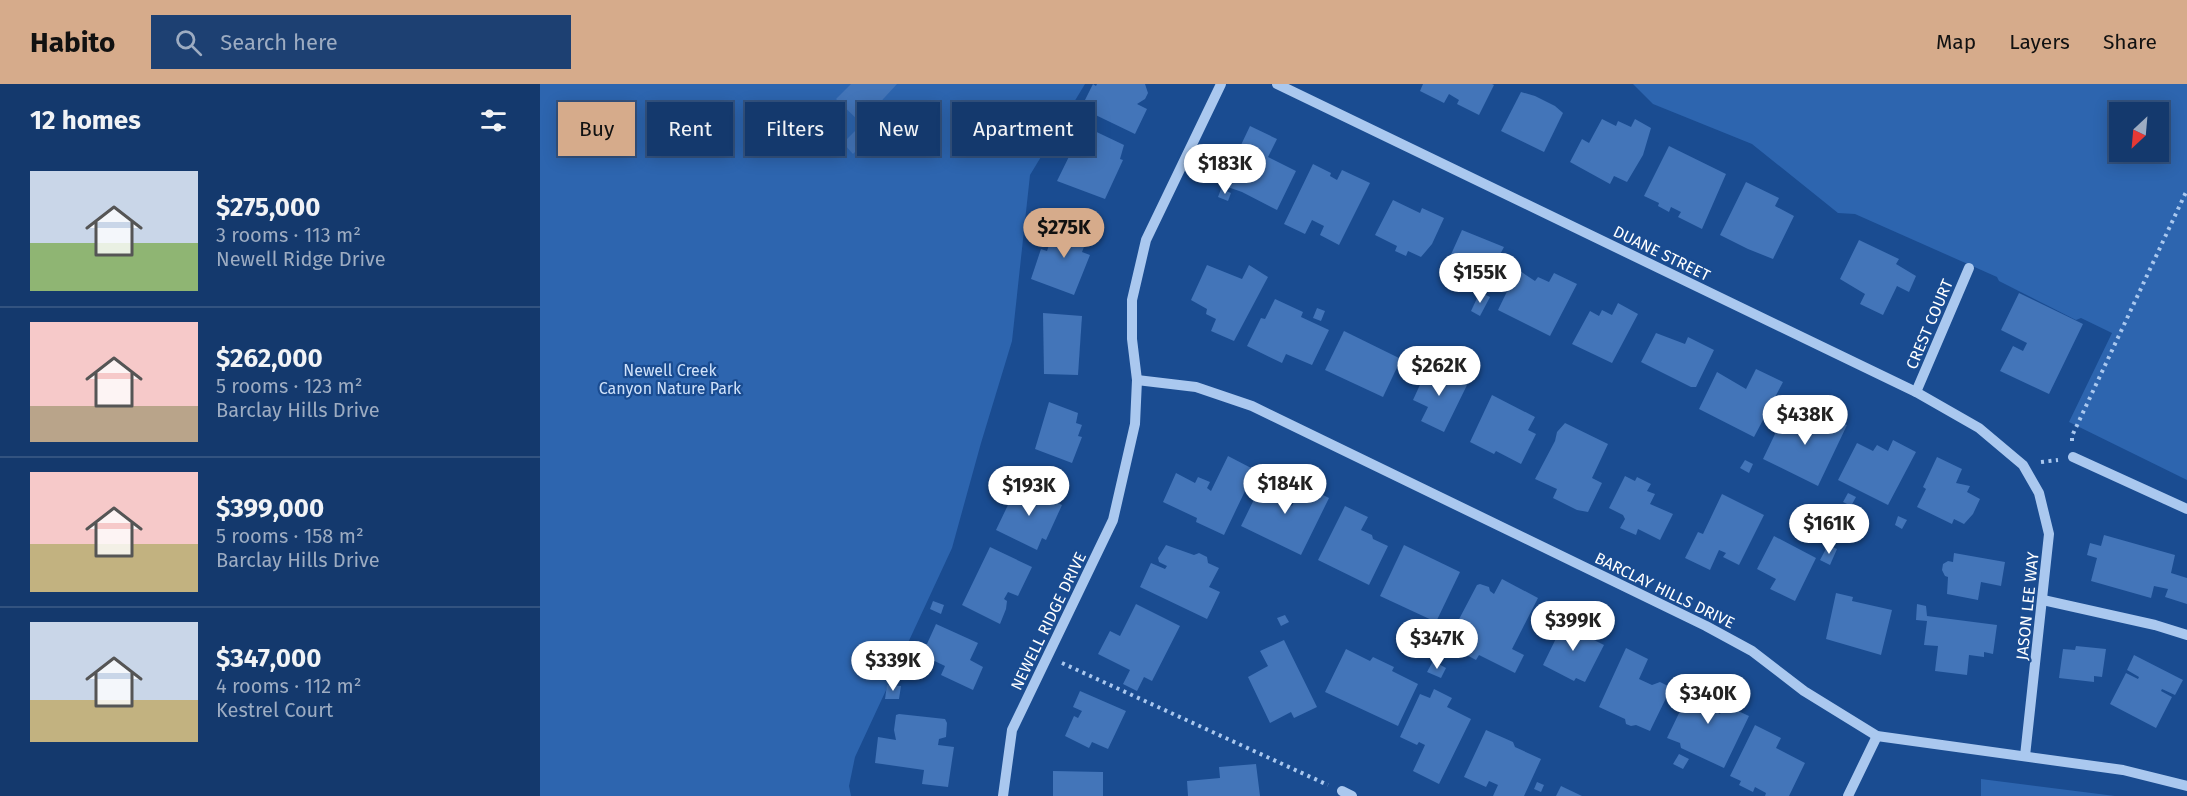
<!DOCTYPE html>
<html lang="en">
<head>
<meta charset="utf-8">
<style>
  :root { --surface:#14396d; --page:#1d4072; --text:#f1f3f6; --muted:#9dacc2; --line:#335380; --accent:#d6ab8b }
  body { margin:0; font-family:"Fira Sans",sans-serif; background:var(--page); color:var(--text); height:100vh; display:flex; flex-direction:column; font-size:22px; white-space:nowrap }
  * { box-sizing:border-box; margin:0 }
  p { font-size:20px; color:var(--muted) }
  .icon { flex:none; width:33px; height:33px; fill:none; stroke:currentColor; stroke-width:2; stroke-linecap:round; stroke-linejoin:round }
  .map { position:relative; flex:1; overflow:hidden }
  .sheet { display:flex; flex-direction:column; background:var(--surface); width:540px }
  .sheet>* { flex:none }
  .hud { position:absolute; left:18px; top:18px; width:570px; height:54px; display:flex; gap:12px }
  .needle { width:39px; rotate:206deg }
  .tools { position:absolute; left:1569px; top:18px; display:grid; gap:12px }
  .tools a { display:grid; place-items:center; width:60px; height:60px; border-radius:0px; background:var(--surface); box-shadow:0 3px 15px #0003,0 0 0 2px var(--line); font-size:30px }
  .price { position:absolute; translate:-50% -51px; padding:0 14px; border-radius:21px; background:#fff; color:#222; font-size:20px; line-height:39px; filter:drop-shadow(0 2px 3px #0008) }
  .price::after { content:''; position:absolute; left:50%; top:36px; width:18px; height:14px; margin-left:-9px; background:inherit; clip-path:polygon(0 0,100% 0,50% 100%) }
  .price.active { background:var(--accent); color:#111 }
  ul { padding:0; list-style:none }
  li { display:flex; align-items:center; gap:18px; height:150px; padding:0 30px }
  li+li { border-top:2px solid var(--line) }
  li span { display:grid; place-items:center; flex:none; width:168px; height:120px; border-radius:0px; color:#555 }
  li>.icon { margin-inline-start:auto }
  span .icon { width:72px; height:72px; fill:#fffc; stroke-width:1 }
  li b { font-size:26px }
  h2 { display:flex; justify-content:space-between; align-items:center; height:72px; padding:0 30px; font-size:26px }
  .chip { padding:0 21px; border-radius:0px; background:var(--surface); box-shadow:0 3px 15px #0003,0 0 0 2px var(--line); font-size:21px; line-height:54px }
  .chip.active { background:var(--accent); color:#111 }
  header { display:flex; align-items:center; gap:36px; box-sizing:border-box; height:84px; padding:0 30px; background:var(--accent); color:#111 }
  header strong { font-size:28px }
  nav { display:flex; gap:33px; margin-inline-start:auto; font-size:21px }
  .search { width:420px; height:54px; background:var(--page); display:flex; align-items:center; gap:15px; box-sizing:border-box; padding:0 21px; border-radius:0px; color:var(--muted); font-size:22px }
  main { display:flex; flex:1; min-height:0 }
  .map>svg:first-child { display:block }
</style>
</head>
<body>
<header>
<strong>Habito</strong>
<div class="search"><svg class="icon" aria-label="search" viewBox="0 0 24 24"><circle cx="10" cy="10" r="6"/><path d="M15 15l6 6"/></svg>Search here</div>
<nav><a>Map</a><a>Layers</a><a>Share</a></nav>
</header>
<main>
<section class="sheet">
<h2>12 homes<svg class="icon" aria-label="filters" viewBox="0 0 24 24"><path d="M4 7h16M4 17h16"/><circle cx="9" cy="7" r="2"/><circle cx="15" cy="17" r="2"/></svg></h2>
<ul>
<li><span style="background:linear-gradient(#c9d6e8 60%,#8fb573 0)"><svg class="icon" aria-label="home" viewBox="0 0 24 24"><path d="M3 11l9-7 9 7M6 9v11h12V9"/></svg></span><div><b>$275,000</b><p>3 rooms · 113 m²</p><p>Newell Ridge Drive</p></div></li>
<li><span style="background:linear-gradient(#f6c9c9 70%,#b9a48a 0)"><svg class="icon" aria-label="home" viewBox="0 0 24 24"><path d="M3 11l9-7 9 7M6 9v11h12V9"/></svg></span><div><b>$262,000</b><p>5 rooms · 123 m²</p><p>Barclay Hills Drive</p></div></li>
<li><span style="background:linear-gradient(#f6c9c9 60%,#c2b280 0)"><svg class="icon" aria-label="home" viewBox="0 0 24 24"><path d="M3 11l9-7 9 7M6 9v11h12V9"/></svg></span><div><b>$399,000</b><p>5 rooms · 158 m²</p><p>Barclay Hills Drive</p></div></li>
<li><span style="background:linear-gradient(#c9d6e8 65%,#c2b280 0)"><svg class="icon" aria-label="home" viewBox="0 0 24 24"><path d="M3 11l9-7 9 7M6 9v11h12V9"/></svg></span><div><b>$347,000</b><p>4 rooms · 112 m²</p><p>Kestrel Court</p></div></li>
</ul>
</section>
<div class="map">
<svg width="1647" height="712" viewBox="0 0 1647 712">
  <rect width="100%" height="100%" fill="#1a4c91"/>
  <g fill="#2d65af" fill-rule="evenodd">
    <polygon points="0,0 545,0 490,91 472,257 441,359 412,464 315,673 309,702 311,712 0,712"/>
    <path d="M1093 0H1647V396L1529 338 1572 249 1541 234 1536 236 1459 197 1457 193 1315 130 1298 129 1212 60 1113 20ZM1580 28H1618V68H1580Z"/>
    <polygon points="1441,695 1575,712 1441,712"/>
  </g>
  <g fill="#4375b9">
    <polygon points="311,0 357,0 321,39 296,15"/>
    <polygon points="553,0 556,2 557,0 605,0 608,9 605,15 597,20 607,25 595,50 541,24"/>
    <polygon points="883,0 952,0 954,1 939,31 917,20 919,16 909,10 904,19 880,7"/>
    <polygon points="981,8 995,12 1015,22 1023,29 1004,68 961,47"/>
    <polygon points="1062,35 1076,42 1078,37 1091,43 1095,35 1111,44 1103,71 1087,98 1074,92 1070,100 1030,78 1042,55 1049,59"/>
    <polygon points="544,42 584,61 580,75 583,76 565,115 517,97"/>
    <polygon points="710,42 737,55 728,73 756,87 737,126 702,108 682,101"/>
    <polygon points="317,45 328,55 313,70 303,59"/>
    <polygon points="1129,62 1186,90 1162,145 1138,133 1141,128 1131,123 1129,128 1118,122 1119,119 1104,112"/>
    <polygon points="773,80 791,89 790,92 797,96 802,86 830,99 799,161 780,151 784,142 772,136 765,150 744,140"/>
    <polygon points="1206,98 1239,114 1235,122 1254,132 1233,175 1208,165 1180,151"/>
    <polygon points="681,105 691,109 688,117 678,113"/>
    <polygon points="853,116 880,129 882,124 904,134 892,160 881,173 868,167 866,172 855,167 857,162 835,151"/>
    <polygon points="545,133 559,137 559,144 544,139"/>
    <polygon points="524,136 551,145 542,168 550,171 534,211 491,195 501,165 507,167 511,155 516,157"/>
    <polygon points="922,146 964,163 948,193 943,191 937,202 904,186"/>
    <polygon points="1319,156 1359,175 1356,180 1376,192 1369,208 1357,202 1343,231 1320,220 1325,210 1300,195"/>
    <polygon points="667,181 702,195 709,181 728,193 694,257 671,247 676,235 666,230 667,225 651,216"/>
    <polygon points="980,187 995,197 998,193 1009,198 1014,189 1037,200 1010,252 958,226 976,189"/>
    <polygon points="940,208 950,213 940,232 931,227"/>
    <polygon points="1479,209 1543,240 1509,310 1460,287 1473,262 1483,267 1487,259 1461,246"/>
    <polygon points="735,215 763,228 761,233 789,246 772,281 746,270 742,279 707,262 721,234 725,235"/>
    <polygon points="1078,219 1098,230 1072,279 1032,260 1050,227 1059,232 1062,226 1072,231"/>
    <polygon points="777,224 785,227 781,237 773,234"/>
    <polygon points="503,229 542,232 538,291 504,290"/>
    <polygon points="804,247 861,275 843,313 785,286"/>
    <polygon points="1116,249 1145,260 1148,253 1174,266 1156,303 1151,303 1101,278"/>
    <polygon points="889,281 928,299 904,348 881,337 888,323 873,316"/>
    <polygon points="1216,285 1243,298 1214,353 1159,325 1177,288 1206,305"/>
    <polygon points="952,311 995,333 988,346 996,350 981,380 956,367 954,370 930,358"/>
    <polygon points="509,318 538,329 536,339 542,341 538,352 542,353 532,379 495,365"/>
    <polygon points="1246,327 1264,336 1262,341 1271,346 1279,328 1307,341 1278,402 1223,375"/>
    <polygon points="1025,339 1068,360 1052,394 1062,399 1048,428 1037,426 1013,414 1017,405 995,395 1015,357 1017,348"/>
    <polygon points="1353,356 1376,368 1348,421 1298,396 1317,359 1333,367 1337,361 1348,367"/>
    <polygon points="688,372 715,386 684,451 656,438 657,434 623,418 636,389 655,399 658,393 670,398 667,404 671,407"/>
    <polygon points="1397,373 1422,385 1416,399 1430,402 1427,408 1440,415 1433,430 1424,440 1414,435 1412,440 1377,423 1386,405 1383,403"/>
    <polygon points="1205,376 1213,380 1209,389 1200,384"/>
    <polygon points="1085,392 1095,397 1097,393 1111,400 1107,407 1115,410 1110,420 1133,430 1120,456 1098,445 1096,451 1080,444 1085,435 1083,431 1069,424"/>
    <polygon points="725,393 751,406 745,419 752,422 763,401 789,414 761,471 701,442"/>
    <polygon points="478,400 522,421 506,456 502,454 497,466 456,446"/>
    <polygon points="1308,409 1316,413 1311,422 1303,418"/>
    <polygon points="1182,410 1224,431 1199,481 1183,473 1186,469 1179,466 1170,486 1145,474 1158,448 1163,450"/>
    <polygon points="805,422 828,433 821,446 832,451 833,455 848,462 829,501 778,476"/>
    <polygon points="1358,432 1367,436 1362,445 1355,441"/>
    <polygon points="1564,451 1635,471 1631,489 1647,494 1647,520 1625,513 1628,505 1614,502 1611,514 1551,497 1557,474 1547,471 1550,459 1561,462"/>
    <polygon points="1234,452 1276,474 1255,517 1230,505 1236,495 1217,485"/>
    <polygon points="626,461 654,471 659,469 667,473 668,479 679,484 669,503 680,508 667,535 600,503 611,479 625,485 627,482 619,478 618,474"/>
    <polygon points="864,461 920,488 896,538 840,512"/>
    <polygon points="1288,461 1297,465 1290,481 1280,476"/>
    <polygon points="450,463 492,483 478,512 468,508 464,515 467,517 466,525 460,540 422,521"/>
    <polygon points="1414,469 1465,478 1461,502 1441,498 1438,516 1407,510 1408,493 1405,492 1402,486 1403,480 1408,477 1413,478"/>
    <polygon points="962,495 998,514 972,565 984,571 975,589 939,571 936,576 906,560 937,501 940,500 949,503 950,507 954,510"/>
    <polygon points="1296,509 1313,513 1312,517 1352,526 1341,571 1286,555"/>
    <polygon points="393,517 404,521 401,530 390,525"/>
    <polygon points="596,520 640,542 612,597 604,593 597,607 583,600 590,586 558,570 570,547 580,552"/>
    <polygon points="1377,520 1386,522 1387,532 1457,541 1453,570 1444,568 1444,573 1429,571 1427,591 1395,587 1398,562 1384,561 1387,537 1376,536"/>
    <polygon points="745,531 749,538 741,542 737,534"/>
    <polygon points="1026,534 1048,545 1048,553 1064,561 1045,598 1036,594 1034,597 1003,581"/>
    <polygon points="396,540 438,559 430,576 443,583 433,606 401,591 405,582 382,571"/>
    <polygon points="744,556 777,623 754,634 751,628 730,639 708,593 728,582 720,567"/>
    <polygon points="1536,562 1566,565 1562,593 1554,592 1554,598 1519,594 1523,565 1535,566"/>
    <polygon points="1086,564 1108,575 1099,595 1112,601 1120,598 1128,602 1129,608 1110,647 1096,641 1091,642 1086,640 1085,635 1059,623"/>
    <polygon points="806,565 830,577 833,573 854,583 852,587 878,600 858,642 785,608"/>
    <polygon points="1594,571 1643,596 1635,611 1622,605 1621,607 1632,613 1616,644 1570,620 1586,589 1598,595 1599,593 1587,586"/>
    <polygon points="893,577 906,584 901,594 887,588"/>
    <polygon points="1156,594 1184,608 1174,627 1180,630 1185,621 1209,632 1184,684 1141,664 1140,659 1127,654"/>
    <polygon points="347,601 361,602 359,615 345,615"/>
    <polygon points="894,605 912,614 907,623 931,635 899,700 873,687 885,661 879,658 877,661 860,653 880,610 890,614"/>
    <polygon points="540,607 586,627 568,665 552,658 549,664 525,652 534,632 538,634 542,627 533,623"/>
    <polygon points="359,630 405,635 407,639 406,653 399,655 398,661 414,663 408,703 382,700 384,686 335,679 338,653 356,656 354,646 356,631"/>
    <polygon points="1215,641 1241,654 1236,664 1265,679 1249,712 1225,712 1226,709 1215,703 1213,708 1199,701 1201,697 1190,692"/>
    <polygon points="946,646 973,658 975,663 1001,675 984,712 953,712 958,701 949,697 946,703 924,693"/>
    <polygon points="1139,670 1149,675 1143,685 1133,680"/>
    <polygon points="716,680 720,712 648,712 647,697 680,694 679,683"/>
    <polygon points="513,687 563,688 563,712 513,712"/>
    <polygon points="997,698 1004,701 1001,708 994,705"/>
    <polygon points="1021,702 1042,712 1016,712"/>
  </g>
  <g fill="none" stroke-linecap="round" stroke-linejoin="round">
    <g stroke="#aac8ef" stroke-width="4" stroke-dasharray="3 4.5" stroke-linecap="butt">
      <polyline points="1532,357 1532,352 1647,106"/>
      <polyline points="1501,378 1518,376"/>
      <polyline points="522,579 788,701"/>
    </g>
    <g stroke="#aac8ef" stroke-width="10">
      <polyline points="737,0 1376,308 1439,344 1483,381 1499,409 1509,450 1485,672"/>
      <polyline points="597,296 656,303 712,322 1166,542 1212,567 1264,607 1337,652 1583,686 1647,702"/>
      <polyline points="1376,308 1429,184"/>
      <polyline points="1533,373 1647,425"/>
      <polyline points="1503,516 1615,541 1647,551"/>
      <polyline points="802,707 812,712"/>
      <polyline points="463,712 472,646 573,436 595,340 597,296 592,255 592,216 606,156 681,0"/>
      <polyline points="1308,712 1337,652"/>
    </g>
  </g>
  <g text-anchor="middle" stroke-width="4.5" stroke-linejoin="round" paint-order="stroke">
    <g font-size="16" fill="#fff" stroke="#1a4c91">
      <text transform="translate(1122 169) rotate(26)" y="6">DUANE STREET</text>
      <text transform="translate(1389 240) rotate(-67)" y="6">CREST COURT</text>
      <text transform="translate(1125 506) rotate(26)" y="6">BARCLAY HILLS DRIVE</text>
      <text transform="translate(1487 522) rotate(-84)" y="6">JASON LEE WAY</text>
      <text transform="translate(508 537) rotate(-64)" y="6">NEWELL RIDGE DRIVE</text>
    </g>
    <g font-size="16" fill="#d0e2fa" stroke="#1a4c91">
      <text x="130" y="292">Newell Creek<tspan x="130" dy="18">Canyon Nature Park</tspan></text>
    </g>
  </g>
</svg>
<div class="tools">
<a><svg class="needle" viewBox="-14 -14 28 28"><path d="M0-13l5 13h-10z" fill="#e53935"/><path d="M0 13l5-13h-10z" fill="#9dacc2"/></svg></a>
</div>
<b class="price" style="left:685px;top:111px">$183K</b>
<b class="price active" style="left:524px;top:175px">$275K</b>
<b class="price" style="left:940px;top:220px">$155K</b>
<b class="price" style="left:899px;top:313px">$262K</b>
<b class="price" style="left:1265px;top:362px">$438K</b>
<b class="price" style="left:745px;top:431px">$184K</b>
<b class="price" style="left:489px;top:433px">$193K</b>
<b class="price" style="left:1289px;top:471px">$161K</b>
<b class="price" style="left:1033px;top:568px">$399K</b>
<b class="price" style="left:897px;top:586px">$347K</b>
<b class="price" style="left:353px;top:608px">$339K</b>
<b class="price" style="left:1168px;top:641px">$340K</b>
<div class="hud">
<a class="chip active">Buy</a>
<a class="chip">Rent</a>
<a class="chip">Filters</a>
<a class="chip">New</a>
<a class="chip">Apartment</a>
</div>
</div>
</main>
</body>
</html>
